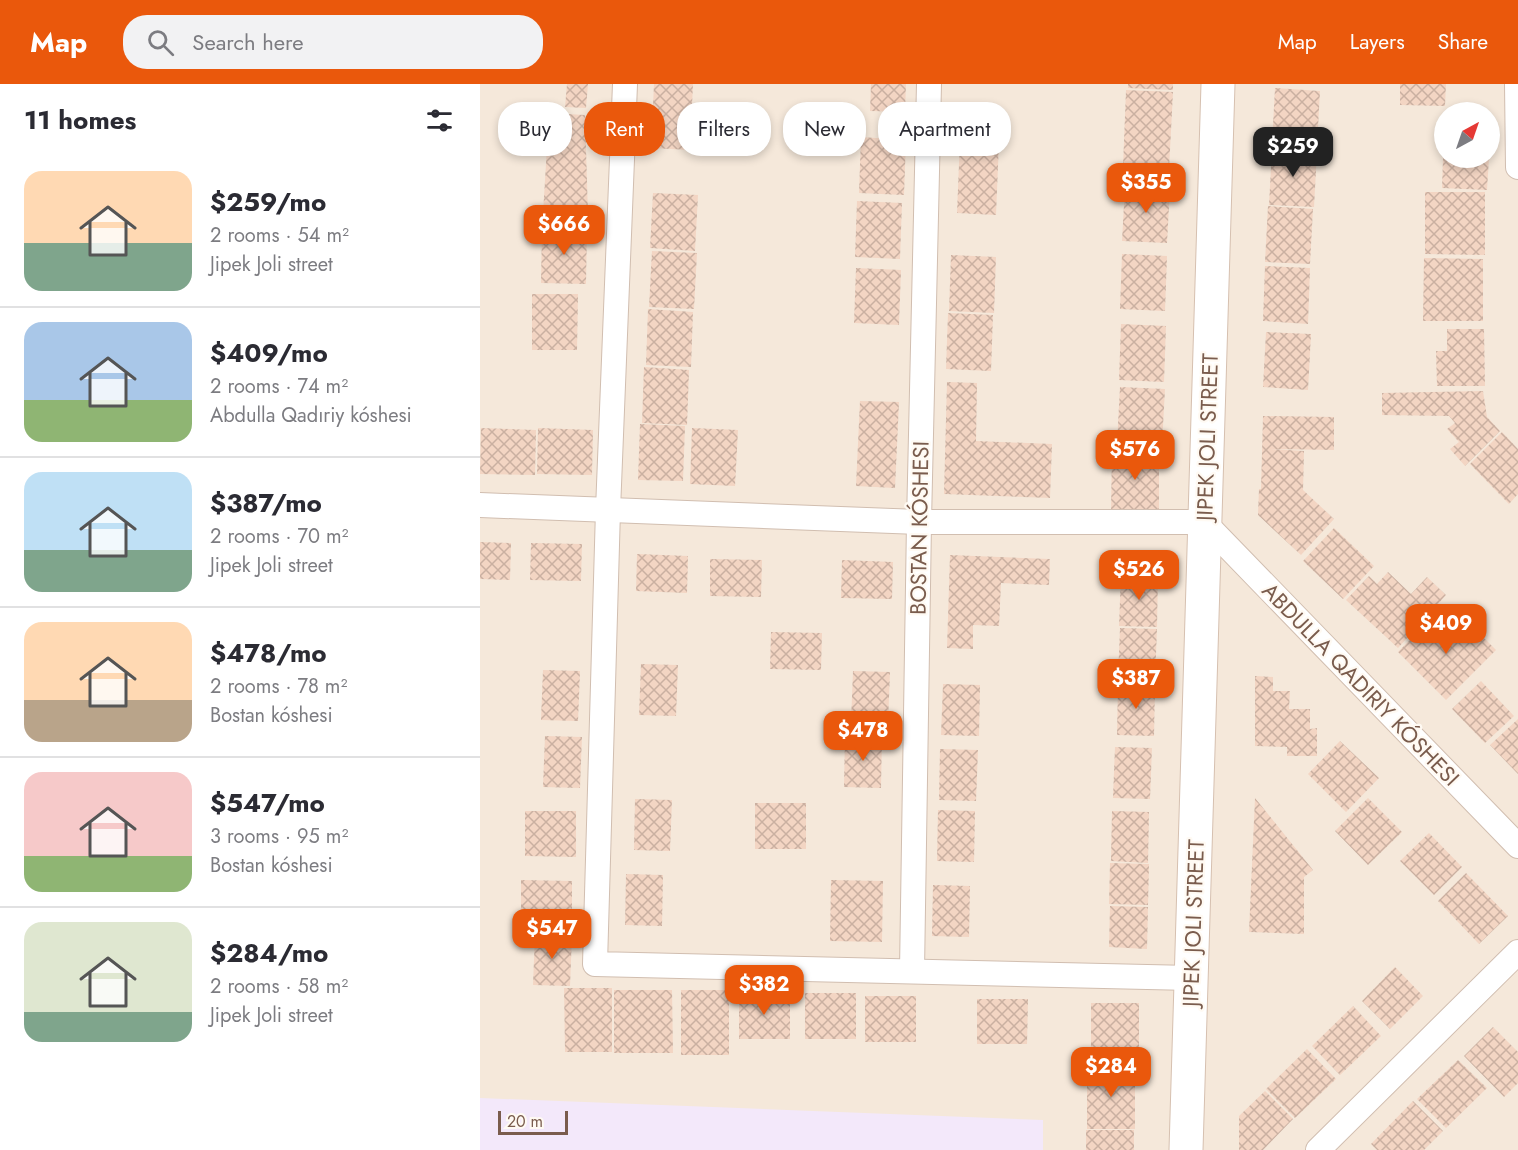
<!DOCTYPE html>
<html lang="en">
<head>
<meta charset="utf-8">
<style>
  :root { --surface:#fff; --page:#f2f2f3; --text:#2b2b33; --muted:#7c7c81; --line:#e1e1e2; --accent:#ea580c }
  body { margin:0; font-family:Jost,sans-serif; background:var(--page); color:var(--text); height:100vh; display:flex; flex-direction:column; font-size:22px; white-space:nowrap }
  * { box-sizing:border-box; margin:0 }
  p { font-size:20px; color:var(--muted) }
  .icon { flex:none; width:33px; height:33px; fill:none; stroke:currentColor; stroke-width:2; stroke-linecap:round; stroke-linejoin:round }
  .map { position:relative; flex:1; overflow:hidden }
  .side { display:flex; flex-direction:column; background:var(--surface); width:480px }
  .side>* { flex:none }
  .banner { position:absolute; left:18px; top:18px; width:570px; height:54px; display:flex; gap:12px }
  .needle { width:39px; rotate:40deg }
  .fabs { position:absolute; left:954px; top:18px; display:grid; gap:12px }
  .fabs a { display:grid; place-items:center; width:66px; height:66px; border-radius:50%; background:var(--surface); box-shadow:0 3px 9px #0003; font-size:30px }
  .scale { position:absolute; left:18px; bottom:15px; width:70px; box-sizing:border-box; padding-left:6px; border:3px solid #7a5c4d; border-top:0; font-size:16px; line-height:21px; white-space:nowrap; color:#7a5c4d; -webkit-text-stroke:4px #fffaf3; paint-order:stroke }
  .price { position:absolute; translate:-50% -51px; padding:0 14px; border-radius:12px; background:var(--accent); color:#fff; font-size:20px; line-height:39px; filter:drop-shadow(0 2px 3px #0008) }
  .price::after { content:''; position:absolute; left:50%; top:36px; width:18px; height:14px; margin-left:-9px; background:inherit; clip-path:polygon(0 0,100% 0,50% 100%) }
  .price.current { background:#222; color:#fff }
  ul { padding:0; list-style:none }
  li { display:flex; align-items:center; gap:18px; height:150px; padding:0 24px }
  li+li { border-top:2px solid var(--line) }
  li span { display:grid; place-items:center; flex:none; width:168px; height:120px; border-radius:18px; color:#555 }
  li>.icon { margin-inline-start:auto }
  span .icon { width:72px; height:72px; fill:#fffc; stroke-width:1 }
  li b { font-size:26px }
  h2 { display:flex; justify-content:space-between; align-items:center; height:72px; padding:0 24px; font-size:26px }
  .tag { padding:0 21px; border-radius:24px; background:var(--surface); box-shadow:0 3px 9px #0003; font-size:21px; line-height:54px }
  .tag.current { background:var(--accent); color:#fff }
  header { display:flex; align-items:center; gap:36px; box-sizing:border-box; height:84px; padding:0 30px; background:var(--accent); color:#fff }
  header strong { font-size:28px }
  nav { display:flex; gap:33px; margin-inline-start:auto; font-size:21px }
  .search { width:420px; height:54px; background:var(--page); display:flex; align-items:center; gap:15px; box-sizing:border-box; padding:0 21px; border-radius:24px; color:var(--muted); font-size:22px }
  main { display:flex; flex:1; min-height:0 }
  .map>svg:first-child { display:block }
</style>
</head>
<body>
<header>
<strong>Map</strong>
<div class="search"><svg class="icon" aria-label="search" viewBox="0 0 24 24"><circle cx="10" cy="10" r="6"/><path d="M15 15l6 6"/></svg>Search here</div>
<nav><a>Map</a><a>Layers</a><a>Share</a></nav>
</header>
<main>
<section class="side">
<h2>11 homes<svg class="icon" aria-label="filters" viewBox="0 0 24 24"><path d="M4 7h16M4 17h16"/><circle cx="9" cy="7" r="2"/><circle cx="15" cy="17" r="2"/></svg></h2>
<ul>
<li><span style="background:linear-gradient(#ffd9b3 60%,#7fa58c 0)"><svg class="icon" aria-label="home" viewBox="0 0 24 24"><path d="M3 11l9-7 9 7M6 9v11h12V9"/></svg></span><div><b>$259/mo</b><p>2 rooms · 54 m²</p><p>Jipek Joli street</p></div></li>
<li><span style="background:linear-gradient(#a9c7e8 65%,#8fb573 0)"><svg class="icon" aria-label="home" viewBox="0 0 24 24"><path d="M3 11l9-7 9 7M6 9v11h12V9"/></svg></span><div><b>$409/mo</b><p>2 rooms · 74 m²</p><p>Abdulla Qadıriy kóshesi</p></div></li>
<li><span style="background:linear-gradient(#bfe0f5 65%,#7fa58c 0)"><svg class="icon" aria-label="home" viewBox="0 0 24 24"><path d="M3 11l9-7 9 7M6 9v11h12V9"/></svg></span><div><b>$387/mo</b><p>2 rooms · 70 m²</p><p>Jipek Joli street</p></div></li>
<li><span style="background:linear-gradient(#ffd9b3 65%,#b9a48a 0)"><svg class="icon" aria-label="home" viewBox="0 0 24 24"><path d="M3 11l9-7 9 7M6 9v11h12V9"/></svg></span><div><b>$478/mo</b><p>2 rooms · 78 m²</p><p>Bostan kóshesi</p></div></li>
<li><span style="background:linear-gradient(#f6c9c9 70%,#8fb573 0)"><svg class="icon" aria-label="home" viewBox="0 0 24 24"><path d="M3 11l9-7 9 7M6 9v11h12V9"/></svg></span><div><b>$547/mo</b><p>3 rooms · 95 m²</p><p>Bostan kóshesi</p></div></li>
<li><span style="background:linear-gradient(#dfe7d0 75%,#7fa58c 0)"><svg class="icon" aria-label="home" viewBox="0 0 24 24"><path d="M3 11l9-7 9 7M6 9v11h12V9"/></svg></span><div><b>$284/mo</b><p>2 rooms · 58 m²</p><p>Jipek Joli street</p></div></li>
</ul>
</section>
<div class="map">
<svg width="1038" height="1066" viewBox="0 0 1038 1066">
  <defs>
    <pattern id="building-cross-hatch" width="8" height="8" patternUnits="userSpaceOnUse" patternTransform="scale(1.5)"><rect width="8" height="8" fill="#f3d5c3"/><path d="M0 0l8 8M0 8l8-8" fill="none" stroke="#cab0a1"/></pattern>
  </defs>
  <rect width="100%" height="100%" fill="#fdf6ec"/>
  <path fill="#f5e8da" fill-rule="evenodd" d="M0 0H1038V1066H0ZM964 28H1010V74H964Z"/>
  <polygon fill="#f3e8fa" points="0,1014 563,1036 563,1066 0,1066"/>
  <g fill="url(#building-cross-hatch)">
    <polygon points="87,0 108,0 106,24 85,23"/>
    <polygon points="174,0 213,0 210,66 171,64"/>
    <polygon points="391,0 426,0 425,28 390,27"/>
    <polygon points="648,0 693,0 693,6 648,4"/>
    <polygon points="920,0 966,0 965,22 920,21"/>
    <polygon points="795,4 840,7 837,62 792,60"/>
    <polygon points="646,6 693,8 689,85 643,83"/>
    <polygon points="69,29 105,31 108,131 63,130"/>
    <polygon points="481,31 520,33 516,131 477,129"/>
    <polygon points="381,53 426,56 424,111 379,109"/>
    <polygon points="792,65 837,68 834,123 789,121"/>
    <polygon points="963,74 1009,74 1007,106 962,104"/>
    <polygon points="645,102 690,104 687,159 642,157"/>
    <polygon points="945,108 1005,108 1005,171 945,170"/>
    <polygon points="173,109 218,111 215,167 170,164"/>
    <polygon points="377,117 422,119 420,175 375,173"/>
    <polygon points="788,122 833,125 830,180 785,178"/>
    <polygon points="62,144 107,144 106,200 61,199"/>
    <polygon points="172,167 217,169 214,225 169,223"/>
    <polygon points="642,170 687,172 685,227 640,225"/>
    <polygon points="471,171 516,173 514,229 469,227"/>
    <polygon points="944,174 1003,175 1003,237 943,237"/>
    <polygon points="785,182 830,184 828,240 783,237"/>
    <polygon points="376,184 421,186 419,241 374,239"/>
    <polygon points="52,210 98,210 97,266 52,266"/>
    <polygon points="168,225 213,228 211,283 166,281"/>
    <polygon points="468,229 513,231 511,287 466,285"/>
    <polygon points="641,240 686,242 684,298 639,296"/>
    <polygon points="967,245 1004,245 1005,302 957,302 956,267 967,267"/>
    <polygon points="786,248 831,250 828,306 783,303"/>
    <polygon points="164,283 209,286 207,341 162,339"/>
    <polygon points="467,298 497,299 496,357 572,360 570,414 464,410"/>
    <polygon points="640,303 685,305 682,361 637,359"/>
    <polygon points="1003,307 1007,333 1020,347 985,382 970,365 979,358 967,345 975,339 969,332 902,331 902,309"/>
    <polygon points="380,317 419,318 415,404 376,402"/>
    <polygon points="783,332 854,333 854,366 790,365 824,367 823,406 854,435 821,471 778,431 779,405 781,405"/>
    <polygon points="160,340 205,342 203,397 158,396"/>
    <polygon points="1,344 56,346 55,391 0,390"/>
    <polygon points="58,344 113,346 112,391 57,390"/>
    <polygon points="212,344 258,346 255,402 210,400"/>
    <polygon points="1022,348 1038,365 1038,410 1029,420 990,380"/>
    <polygon points="632,365 679,366 679,428 631,428"/>
    <polygon points="854,444 894,482 863,515 823,477"/>
    <polygon points="0,458 31,459 30,496 0,495"/>
    <polygon points="51,459 102,460 101,497 50,496"/>
    <polygon points="157,470 208,472 207,509 156,507"/>
    <polygon points="470,471 570,475 569,501 521,499 519,542 493,541 493,565 467,564"/>
    <polygon points="230,475 282,476 281,513 230,512"/>
    <polygon points="362,476 413,478 412,515 361,514"/>
    <polygon points="908,488 931,510 947,493 966,511 918,564 866,516 889,492 897,500"/>
    <polygon points="641,491 678,492 677,543 639,542"/>
    <polygon points="956,529 977,551 989,539 1016,566 966,616 918,568"/>
    <polygon points="640,544 677,545 675,596 638,594"/>
    <polygon points="291,548 342,549 341,586 290,585"/>
    <polygon points="161,580 198,581 196,632 159,631"/>
    <polygon points="63,586 100,587 98,637 61,636"/>
    <polygon points="373,587 410,588 408,639 371,638"/>
    <polygon points="775,592 793,593 793,607 810,607 809,625 830,625 830,645 837,644 837,672 807,672 807,663 775,662"/>
    <polygon points="1001,597 1034,632 1005,659 972,625"/>
    <polygon points="463,600 500,601 499,652 461,651"/>
    <polygon points="638,600 675,602 674,652 637,651"/>
    <polygon points="1038,635 1038,690 1010,661"/>
    <polygon points="65,652 102,653 100,704 63,703"/>
    <polygon points="365,652 402,653 401,704 364,703"/>
    <polygon points="860,657 899,694 866,728 828,690"/>
    <polygon points="635,663 672,664 670,715 633,714"/>
    <polygon points="460,665 498,666 496,717 459,716"/>
    <polygon points="775,714 833,786 824,793 824,850 769,848"/>
    <polygon points="888,714 922,748 888,781 855,747"/>
    <polygon points="155,715 192,716 190,767 154,766"/>
    <rect x="275" y="719" width="51" height="46"/>
    <polygon points="458,726 495,727 494,778 457,777"/>
    <polygon points="45,727 96,727 96,773 45,772"/>
    <polygon points="632,727 669,728 668,779 631,777"/>
    <polygon points="949,749 982,783 954,811 920,777"/>
    <polygon points="630,779 669,780 668,821 629,820"/>
    <polygon points="986,789 1028,832 999,860 958,817"/>
    <polygon points="146,790 183,791 182,842 145,841"/>
    <polygon points="41,796 92,797 92,842 41,842"/>
    <polygon points="351,796 403,797 402,858 350,857"/>
    <polygon points="453,801 490,802 489,853 452,852"/>
    <polygon points="630,822 668,823 667,865 629,863"/>
    <polygon points="55,850 92,851 90,902 53,901"/>
    <polygon points="915,883 943,912 910,945 882,917"/>
    <polygon points="84,904 132,904 132,968 85,968"/>
    <polygon points="134,906 192,906 193,969 134,969"/>
    <rect x="201" y="906" width="48" height="65"/>
    <rect x="259" y="909" width="51" height="46"/>
    <rect x="325" y="909" width="51" height="46"/>
    <rect x="385" y="912" width="51" height="46"/>
    <polygon points="497,915 548,915 547,960 497,960"/>
    <rect x="611" y="919" width="48" height="62"/>
    <polygon points="873,922 901,952 860,991 832,962"/>
    <polygon points="1013,943 1038,968 1038,999 1024,1013 984,972"/>
    <polygon points="827,965 856,995 815,1034 786,1005"/>
    <polygon points="978,976 1007,1004 966,1044 937,1015"/>
    <rect x="607" y="983" width="48" height="62"/>
    <polygon points="785,1007 813,1035 783,1066 759,1066 759,1032"/>
    <polygon points="933,1017 963,1047 944,1066 897,1066 891,1060"/>
    <rect x="606" y="1046" width="48" height="20"/>
  </g>
  <g fill="none" stroke-linecap="round" stroke-linejoin="round">
    <defs>
      <g id="street">
        <polyline points="145,0 128,426 115,880 711,894"/>
        <polyline points="1037,0 1038,83"/>
        <polyline points="0,421 439,438 724,438 1038,762"/>
        <polyline points="432,887 439,438 449,0"/>
        <polyline points="838,1066 1038,868"/>
      </g>
      <polyline id="secondary" points="706,1066 738,0"/>
    </defs>
    <use href="#street" stroke="#d1beb0" stroke-width="26"/>
    <use href="#secondary" stroke="#d6c0b0" stroke-width="35"/>
    <use href="#street" stroke="#fff" stroke-width="24"/>
    <use href="#secondary" stroke="#fff" stroke-width="33"/>
  </g>
  <g text-anchor="middle" stroke-width="4.5" stroke-linejoin="round" paint-order="stroke">
    <g font-size="22" fill="#7a5c4d" stroke="#fffaf3">
      <text transform="translate(727 353) rotate(-88)" y="8">JIPEK JOLI STREET</text>
      <text transform="translate(439 444) rotate(-89)" y="8">BOSTAN KÓSHESI</text>
      <text transform="translate(881 600) rotate(46)" y="8">ABDULLA QADIRIY KÓSHESI</text>
      <text transform="translate(713 839) rotate(-88)" y="8">JIPEK JOLI STREET</text>
    </g>
  </g>
</svg>
<div class="fabs">
<a><svg class="needle" viewBox="-14 -14 28 28"><path d="M0-13l5 13h-10z" fill="#e53935"/><path d="M0 13l5-13h-10z" fill="#7c7c81"/></svg></a>
</div>
<div class="scale">20 m</div>
<b class="price current" style="left:813px;top:94px">$259</b>
<b class="price" style="left:666px;top:130px">$355</b>
<b class="price" style="left:84px;top:172px">$666</b>
<b class="price" style="left:655px;top:397px">$576</b>
<b class="price" style="left:659px;top:517px">$526</b>
<b class="price" style="left:966px;top:571px">$409</b>
<b class="price" style="left:656px;top:626px">$387</b>
<b class="price" style="left:383px;top:678px">$478</b>
<b class="price" style="left:72px;top:876px">$547</b>
<b class="price" style="left:284px;top:932px">$382</b>
<b class="price" style="left:631px;top:1014px">$284</b>
<div class="banner">
<a class="tag">Buy</a>
<a class="tag current">Rent</a>
<a class="tag">Filters</a>
<a class="tag">New</a>
<a class="tag">Apartment</a>
</div>
</div>
</main>
</body>
</html>
